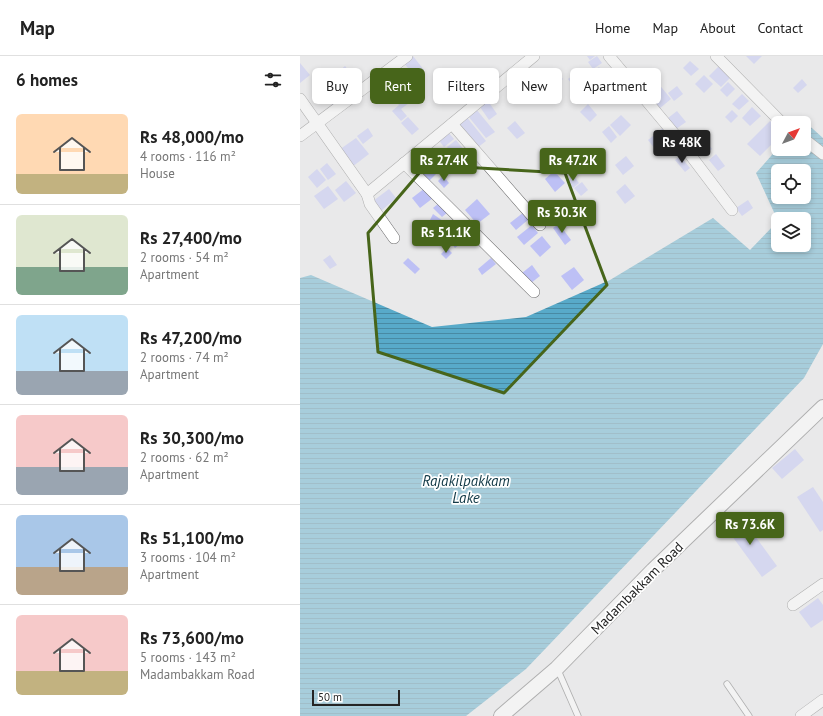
<!DOCTYPE html>
<html lang="en">
<head>
<meta charset="utf-8">
<style>
  :root { --surface:#fff; --page:#f6f6f6; --text:#222; --muted:#767676; --line:#e0e0e0; --accent:#47651a }
  body { margin:0; font-family:"PT Sans",sans-serif; background:var(--page); color:var(--text); height:100vh; display:flex; flex-direction:column; font-size:15px; white-space:nowrap }
  * { box-sizing:border-box; margin:0 }
  p { font-size:13px; color:var(--muted) }
  .icon { flex:none; width:22px; height:22px; fill:none; stroke:currentColor; stroke-width:2; stroke-linecap:round; stroke-linejoin:round }
  .map { position:relative; flex:1; overflow:hidden }
  .drawer { display:flex; flex-direction:column; background:var(--surface); width:300px }
  .drawer>* { flex:none }
  .guide { position:absolute; left:12px; top:12px; width:380px; height:36px; display:flex; gap:8px }
  .needle { width:26px; rotate:49deg }
  .controls { position:absolute; left:471px; top:60px; display:grid; gap:8px }
  .controls a { display:grid; place-items:center; width:40px; height:40px; border-radius:6px; background:var(--surface); box-shadow:0 2px 6px #0003; font-size:20px }
  .scale { position:absolute; left:12px; bottom:10px; width:88px; box-sizing:border-box; padding-left:4px; border:2px solid #252525; border-top:0; font-size:11px; line-height:14px; white-space:nowrap; color:#252525; -webkit-text-stroke:3px #fff; paint-order:stroke }
  .price { position:absolute; translate:-50% -34px; padding:0 9px; border-radius:4px; background:var(--accent); color:#fff; font-size:13px; line-height:26px; filter:drop-shadow(0 1px 2px #0008) }
  .price::after { content:''; position:absolute; left:50%; top:24px; width:12px; height:9px; margin-left:-6px; background:inherit; clip-path:polygon(0 0,100% 0,50% 100%) }
  .price.selected { background:#222; color:#fff }
  ul { padding:0; list-style:none }
  li { display:flex; align-items:center; gap:12px; height:100px; padding:0 16px }
  li+li { border-top:1px solid var(--line) }
  li span { display:grid; place-items:center; flex:none; width:112px; height:80px; border-radius:6px; color:#555 }
  li>.icon { margin-inline-start:auto }
  span .icon { width:48px; height:48px; fill:#fffc; stroke-width:1 }
  li b { font-size:17px }
  h2 { display:flex; justify-content:space-between; align-items:center; height:48px; padding:0 16px; font-size:17px }
  .tag { padding:0 14px; border-radius:6px; background:var(--surface); box-shadow:0 2px 6px #0003; font-size:14px; line-height:36px }
  .tag.selected { background:var(--accent); color:#fff }
  header { display:flex; align-items:center; gap:24px; box-sizing:border-box; height:56px; padding:0 20px; background:var(--surface); border-bottom:1px solid var(--line) }
  header strong { font-size:19px }
  nav { display:flex; gap:22px; margin-inline-start:auto; font-size:14px }
  main { display:flex; flex:1; min-height:0 }
  .map>svg:first-child { display:block }
</style>
</head>
<body>
<header>
<strong>Map</strong>
<nav><a>Home</a><a>Map</a><a>About</a><a>Contact</a></nav>
</header>
<main>
<section class="drawer">
<h2>6 homes<svg class="icon" aria-label="filters" viewBox="0 0 24 24"><path d="M4 7h16M4 17h16"/><circle cx="9" cy="7" r="2"/><circle cx="15" cy="17" r="2"/></svg></h2>
<ul>
<li><span style="background:linear-gradient(#ffd9b3 75%,#c2b280 0)"><svg class="icon" aria-label="home" viewBox="0 0 24 24"><path d="M3 11l9-7 9 7M6 9v11h12V9"/></svg></span><div><b>Rs 48,000/mo</b><p>4 rooms · 116 m²</p><p>House</p></div></li>
<li><span style="background:linear-gradient(#dfe7d0 65%,#7fa58c 0)"><svg class="icon" aria-label="home" viewBox="0 0 24 24"><path d="M3 11l9-7 9 7M6 9v11h12V9"/></svg></span><div><b>Rs 27,400/mo</b><p>2 rooms · 54 m²</p><p>Apartment</p></div></li>
<li><span style="background:linear-gradient(#bfe0f5 70%,#9aa5b1 0)"><svg class="icon" aria-label="home" viewBox="0 0 24 24"><path d="M3 11l9-7 9 7M6 9v11h12V9"/></svg></span><div><b>Rs 47,200/mo</b><p>2 rooms · 74 m²</p><p>Apartment</p></div></li>
<li><span style="background:linear-gradient(#f6c9c9 65%,#9aa5b1 0)"><svg class="icon" aria-label="home" viewBox="0 0 24 24"><path d="M3 11l9-7 9 7M6 9v11h12V9"/></svg></span><div><b>Rs 30,300/mo</b><p>2 rooms · 62 m²</p><p>Apartment</p></div></li>
<li><span style="background:linear-gradient(#a9c7e8 65%,#b9a48a 0)"><svg class="icon" aria-label="home" viewBox="0 0 24 24"><path d="M3 11l9-7 9 7M6 9v11h12V9"/></svg></span><div><b>Rs 51,100/mo</b><p>3 rooms · 104 m²</p><p>Apartment</p></div></li>
<li><span style="background:linear-gradient(#f6c9c9 70%,#c2b280 0)"><svg class="icon" aria-label="home" viewBox="0 0 24 24"><path d="M3 11l9-7 9 7M6 9v11h12V9"/></svg></span><div><b>Rs 73,600/mo</b><p>5 rooms · 143 m²</p><p>Madambakkam Road</p></div></li>
</ul>
</section>
<div class="map">
<svg width="523" height="660" viewBox="0 0 523 660">
  <defs>
    <pattern id="water-rules" width="6" height="5" patternUnits="userSpaceOnUse"><rect width="6" height="5" fill="#58aac9"/><path d="M0 2.5h6" fill="none" stroke="#498aa3"/></pattern>
  </defs>
  <rect width="100%" height="100%" fill="#e9e9ea"/>
  <path fill="url(#water-rules)" fill-rule="evenodd" d="M503 64 523 82V288L504 322 226 613 166 660H0V222L11 219 132 271 226 261 310 224 413 162 450 194 478 165 456 117 478 92V93H504V67H500ZM478 115H504V141H478ZM478 163H504V189H478Z"/>
  <g fill="#bdc0f5">
    <polygon points="113,0 124,14 115,21 104,7"/>
    <polygon points="287,0 295,0 290,4"/>
    <polygon points="297,0 302,7 293,13 288,6"/>
    <polygon points="446,0 462,0 454,8"/>
    <polygon points="390,5 399,13 391,20 383,12"/>
    <polygon points="0,7 10,19 0,27"/>
    <polygon points="45,10 61,30 48,41 32,21"/>
    <polygon points="419,10 430,22 421,31 409,20"/>
    <polygon points="228,11 240,25 233,31 221,17"/>
    <polygon points="299,11 305,17 299,22 293,15"/>
    <polygon points="254,13 263,23 254,31 245,21"/>
    <polygon points="276,17 281,24 273,30 268,23"/>
    <polygon points="404,19 413,28 404,37 395,28"/>
    <polygon points="30,23 45,42 33,50 18,31"/>
    <polygon points="502,23 507,29 498,37 493,32"/>
    <polygon points="428,26 435,33 427,41 420,34"/>
    <polygon points="358,27 371,43 359,53 346,36"/>
    <polygon points="377,30 383,38 374,45 368,37"/>
    <polygon points="106,33 113,44 101,53 107,60 101,65 92,55 99,49 94,43"/>
    <polygon points="442,38 449,45 439,54 432,48"/>
    <polygon points="188,45 197,58 189,64 180,51"/>
    <polygon points="288,48 297,59 290,66 280,56"/>
    <polygon points="452,51 461,60 450,70 442,62"/>
    <polygon points="176,53 195,76 186,82 168,60"/>
    <polygon points="432,54 438,60 431,67 425,61"/>
    <polygon points="377,55 386,66 376,73 368,62"/>
    <polygon points="165,59 186,85 177,92 156,66"/>
    <polygon points="321,59 331,69 320,80 310,69"/>
    <polygon points="108,61 119,73 112,79 101,67"/>
    <polygon points="215,65 225,77 217,83 207,72"/>
    <polygon points="470,65 478,73 478,82 460,100 447,88"/>
    <polygon points="309,70 317,81 311,87 302,76"/>
    <polygon points="68,72 73,80 63,88 57,80"/>
    <polygon points="363,72 370,81 355,93 348,84"/>
    <polygon points="147,75 154,83 144,91 138,83"/>
    <polygon points="403,81 412,93 403,100 394,88"/>
    <polygon points="56,82 69,98 52,111 39,94"/>
    <polygon points="156,84 164,94 155,101 147,91"/>
    <polygon points="119,98 136,118 129,125 111,105"/>
    <polygon points="416,98 425,110 418,115 409,104"/>
    <polygon points="326,100 334,110 323,119 315,109"/>
    <polygon points="380,100 390,112 385,116 375,104"/>
    <polygon points="27,107 36,118 28,124 20,113"/>
    <polygon points="17,113 26,124 17,132 8,121"/>
    <polygon points="254,115 265,127 255,136 245,123"/>
    <polygon points="273,119 279,127 273,132 267,124"/>
    <polygon points="143,120 149,127 144,132 138,125"/>
    <polygon points="46,125 56,137 44,146 35,134"/>
    <polygon points="282,126 288,134 281,140 274,132"/>
    <polygon points="325,128 335,140 325,148 316,136"/>
    <polygon points="28,130 38,143 24,153 14,140"/>
    <polygon points="125,132 133,142 120,152 112,142"/>
    <polygon points="89,133 96,142 81,155 73,145"/>
    <polygon points="177,143 190,158 177,168 165,154"/>
    <polygon points="448,144 453,152 442,160 436,152"/>
    <polygon points="139,147 148,156 142,161 133,152"/>
    <polygon points="224,156 229,163 216,174 210,167"/>
    <polygon points="133,158 143,165 139,172 129,166"/>
    <polygon points="259,168 271,184 265,189 253,172"/>
    <polygon points="232,169 238,177 224,189 217,181"/>
    <polygon points="160,175 167,182 155,192 149,184"/>
    <polygon points="242,180 251,191 240,201 230,190"/>
    <polygon points="147,192 152,197 146,203 141,198"/>
    <polygon points="30,199 37,209 30,213 23,204"/>
    <polygon points="108,202 120,213 115,218 103,207"/>
    <polygon points="191,202 196,208 182,219 178,213"/>
    <polygon points="232,209 240,220 231,227 222,217"/>
    <polygon points="274,211 284,224 272,234 261,220"/>
    <polygon points="495,393 504,404 482,423 472,412"/>
    <polygon points="513,431 523,446 523,474 520,476 497,441"/>
    <polygon points="439,458 477,510 462,521 424,469"/>
    <polygon points="518,542 523,549 523,564 511,572 499,556"/>
  </g>
  <g fill="none" stroke-linecap="round" stroke-linejoin="round">
    <defs>
      <g id="service">
        <polyline points="257,612 278,660"/>
        <polyline points="427,628 449,660"/>
      </g>
      <g id="minor">
        <polyline points="309,0 376,80 432,154"/>
        <polyline points="416,0 482,67"/>
        <polyline points="0,43 67,138 70,148 94,182"/>
        <polyline points="152,68 240,169"/>
        <polyline points="0,80 107,0"/>
        <polyline points="504,83 523,98"/>
        <polyline points="104,107 234,236"/>
        <polyline points="67,138 234,0"/>
        <polyline points="493,549 523,528"/>
        <polyline points="501,660 523,644"/>
      </g>
      <polyline id="tertiary" points="201,660 257,612 353,514 523,351"/>
    </defs>
    <use href="#service" stroke="#686869" stroke-width="7"/>
    <use href="#minor" stroke="#686869" stroke-width="12"/>
    <use href="#tertiary" stroke="#686869" stroke-width="16"/>
    <use href="#service" stroke="#fff" stroke-width="5.5"/>
    <use href="#minor" stroke="#fff" stroke-width="11"/>
    <use href="#tertiary" stroke="#fff" stroke-width="14"/>
  </g>
  <path d="M0 0H523V660H0ZM126 109 265 117 307 229 204 337 78 296 68 177Z" fill="#e9e9ea" fill-opacity=".55" fill-rule="evenodd"/>
  <path fill="none" stroke="#47651a" stroke-width="3" stroke-linejoin="round" d="M126 109 265 117 307 229 204 337 78 296 68 177Z"/>
  <g text-anchor="middle" stroke-width="3.5" stroke-linejoin="round" paint-order="stroke">
    <g font-size="14" fill="#252525" stroke="#fff">
      <text transform="translate(337 532) rotate(-45)" y="5">Madambakkam Road</text>
    </g>
    <g font-size="15" font-style="italic" fill="#133a47" stroke="#fff">
      <text x="166" y="430">Rajakilpakkam<tspan x="166" dy="17">Lake</tspan></text>
    </g>
  </g>
</svg>
<div class="controls">
<a><svg class="needle" viewBox="-14 -14 28 28"><path d="M0-13l5 13h-10z" fill="#e53935"/><path d="M0 13l5-13h-10z" fill="#767676"/></svg></a>
<a><svg class="icon" aria-label="locate" viewBox="0 0 24 24"><circle cx="12" cy="12" r="6"/><path d="M12 2v4M12 18v4M2 12h4M18 12h4"/></svg></a>
<a><svg class="icon" aria-label="layers" viewBox="0 0 24 24"><path d="M12 4l9 5-9 5-9-5zM3 14l9 5 9-5"/></svg></a>
</div>
<div class="scale">50 m</div>
<b class="price selected" style="left:382px;top:108px">Rs 48K</b>
<b class="price" style="left:144px;top:126px">Rs 27.4K</b>
<b class="price" style="left:273px;top:126px">Rs 47.2K</b>
<b class="price" style="left:262px;top:178px">Rs 30.3K</b>
<b class="price" style="left:146px;top:198px">Rs 51.1K</b>
<b class="price" style="left:450px;top:490px">Rs 73.6K</b>
<div class="guide">
<a class="tag">Buy</a>
<a class="tag selected">Rent</a>
<a class="tag">Filters</a>
<a class="tag">New</a>
<a class="tag">Apartment</a>
</div>
</div>
</main>
</body>
</html>
